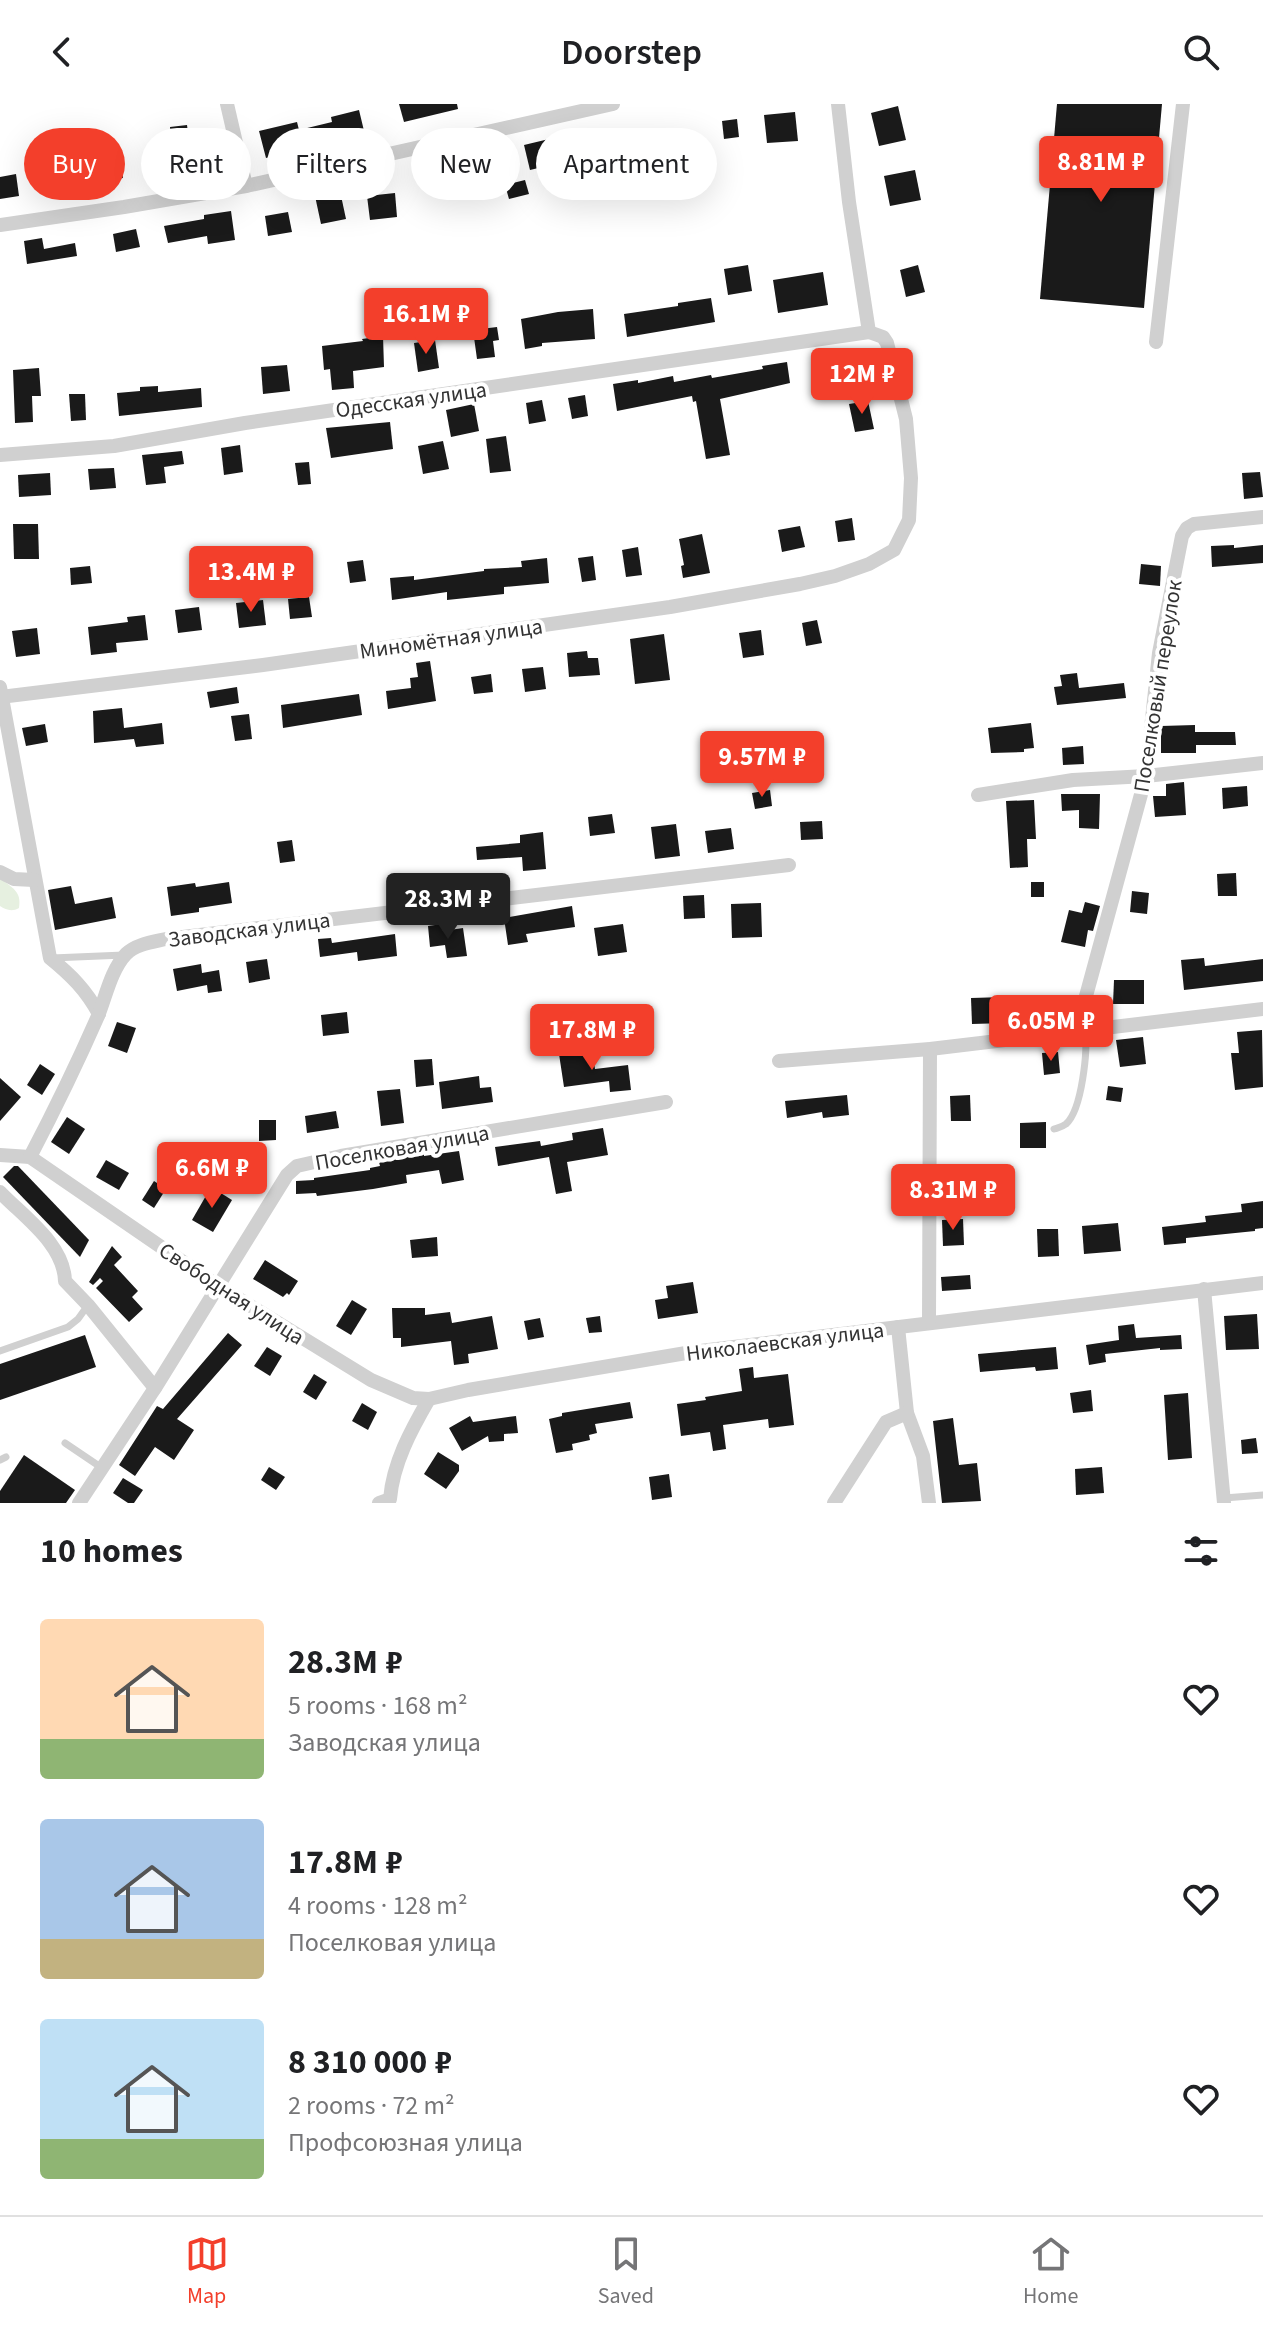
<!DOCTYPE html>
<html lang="en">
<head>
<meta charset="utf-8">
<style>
  :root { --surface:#fff; --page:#f2f2f2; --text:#202124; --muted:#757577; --line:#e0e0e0; --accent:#f33f2b }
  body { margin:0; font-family:"Source Sans 3",sans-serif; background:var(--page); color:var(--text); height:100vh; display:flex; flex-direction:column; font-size:30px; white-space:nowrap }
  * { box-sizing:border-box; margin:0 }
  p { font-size:26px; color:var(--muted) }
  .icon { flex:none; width:44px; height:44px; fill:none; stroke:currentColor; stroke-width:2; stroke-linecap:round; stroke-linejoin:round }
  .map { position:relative; height:1399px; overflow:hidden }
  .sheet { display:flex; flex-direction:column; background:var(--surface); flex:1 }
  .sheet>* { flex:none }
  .guide { position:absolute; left:24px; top:24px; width:800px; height:72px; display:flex; gap:16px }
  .price { position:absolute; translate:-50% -68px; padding:0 18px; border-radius:8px; background:var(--accent); color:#fff; font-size:26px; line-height:52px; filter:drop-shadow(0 2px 4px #0008) }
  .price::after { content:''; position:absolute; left:50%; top:48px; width:24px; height:18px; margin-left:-12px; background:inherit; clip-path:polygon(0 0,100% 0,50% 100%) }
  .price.current { background:#222; color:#fff }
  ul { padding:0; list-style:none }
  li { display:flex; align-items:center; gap:24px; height:200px; padding:0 40px }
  li span { display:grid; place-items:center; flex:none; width:224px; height:160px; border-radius:8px; color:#555 }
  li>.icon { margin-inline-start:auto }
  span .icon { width:96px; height:96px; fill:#fffc; stroke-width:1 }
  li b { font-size:34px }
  h2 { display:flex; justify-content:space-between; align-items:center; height:96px; padding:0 40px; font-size:34px }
  .chip { padding:0 28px; border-radius:36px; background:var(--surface); box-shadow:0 8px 32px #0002; font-size:28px; line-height:72px }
  .chip.current { background:var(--accent); color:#fff }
  header { display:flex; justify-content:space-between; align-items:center; height:104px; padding:0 40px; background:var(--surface); font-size:36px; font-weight:600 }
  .tab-bar { display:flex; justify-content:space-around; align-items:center; height:112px; border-top:2px solid var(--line); background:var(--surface); font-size:22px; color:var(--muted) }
  .tab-bar a { display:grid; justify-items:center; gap:4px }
  .tab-bar .current { color:var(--accent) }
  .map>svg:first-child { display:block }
</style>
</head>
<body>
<header><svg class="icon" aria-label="back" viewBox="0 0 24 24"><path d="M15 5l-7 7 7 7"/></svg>Doorstep<svg class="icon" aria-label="search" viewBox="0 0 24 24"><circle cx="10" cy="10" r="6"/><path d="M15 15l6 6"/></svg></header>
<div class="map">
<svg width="1263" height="1399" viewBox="0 0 1263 1399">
  <rect width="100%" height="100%" fill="#fff"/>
  <path fill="#e6f0e0" d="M0 774C12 784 22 787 19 804 12 808 6 806 0 802Z"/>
  <g fill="#1a1a1a">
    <polygon points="399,0 457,0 458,5 404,18"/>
    <polygon points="1057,0 1162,0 1144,204 1040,195"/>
    <polygon points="898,2 906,36 879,42 871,9"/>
    <polygon points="359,6 365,31 324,40 325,44 310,48 309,44 266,54 259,27 297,18 299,26 332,18 331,13"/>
    <polygon points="795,8 798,37 767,39 764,11"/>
    <polygon points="737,15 739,33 724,35 722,17"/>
    <polygon points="187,21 189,37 171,39 170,23"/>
    <polygon points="675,27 682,54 641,64 634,38"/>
    <polygon points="549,35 555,60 530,66 524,41"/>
    <polygon points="119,45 123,74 100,77 95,48"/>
    <polygon points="597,45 603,72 577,78 571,51"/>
    <polygon points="64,60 66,73 88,70 90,83 46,88 43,62"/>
    <polygon points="450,60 455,86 434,90 429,64"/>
    <polygon points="915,66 921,96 890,102 884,72"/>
    <polygon points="16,70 19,92 0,95 0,73"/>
    <polygon points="525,76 529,90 509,95 505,81"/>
    <polygon points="340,87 346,115 321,120 315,92"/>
    <polygon points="395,89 397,113 370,116 367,92"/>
    <polygon points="231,107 235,136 208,140 207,132 168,139 164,122 204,115 204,111"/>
    <polygon points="288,108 292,128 268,132 265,112"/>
    <polygon points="136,125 140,143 116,148 113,130"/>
    <polygon points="42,134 44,145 75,139 77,152 27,160 24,137"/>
    <polygon points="748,161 752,187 728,191 724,165"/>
    <polygon points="918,161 925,188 906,193 900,166"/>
    <polygon points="823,168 828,201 778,209 773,176"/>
    <polygon points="711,194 715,218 627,233 624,210 678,202 678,199"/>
    <polygon points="593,205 595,235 542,239 542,242 525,245 521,215 558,208"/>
    <polygon points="497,223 499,236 493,237 495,253 477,255 473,226"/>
    <polygon points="383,232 384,263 353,267 354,284 332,286 330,265 324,266 322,242 363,237 362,235"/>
    <polygon points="435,236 439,264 418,268 414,239"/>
    <polygon points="864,248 867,271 848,274 845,251"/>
    <polygon points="787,258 790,279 720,295 730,351 706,355 696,297 693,298 692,292 617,307 613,280 638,276 638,279 673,272 674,278 711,271 712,274 763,265 762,262"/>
    <polygon points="287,261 290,287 263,290 261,263"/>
    <polygon points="39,264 41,292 32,292 33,318 15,319 13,266"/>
    <polygon points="158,282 158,288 201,284 202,303 119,312 117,289 140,287 140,283"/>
    <polygon points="69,290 85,290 86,316 71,317"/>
    <polygon points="585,291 588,312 572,315 568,294"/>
    <polygon points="542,296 546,317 529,320 526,299"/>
    <polygon points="868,297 874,325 855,328 849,300"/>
    <polygon points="474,300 479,327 451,333 446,306"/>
    <polygon points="390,318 393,345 331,354 326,324"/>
    <polygon points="506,332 511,367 490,369 486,335"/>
    <polygon points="443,337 449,365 423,370 418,342"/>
    <polygon points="240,341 243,368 224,371 221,344"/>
    <polygon points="182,347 184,360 164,363 166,379 146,381 142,351"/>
    <polygon points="309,358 311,380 298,381 295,359"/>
    <polygon points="114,364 116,384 90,386 88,365"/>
    <polygon points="1260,368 1263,393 1244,395 1242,369"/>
    <polygon points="50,369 51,391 19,393 18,371"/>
    <polygon points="852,414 855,436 838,438 835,417"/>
    <polygon points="13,420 38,420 39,455 14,455"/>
    <polygon points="800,422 805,443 782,448 778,426"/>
    <polygon points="702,430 710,469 683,474 681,462 684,461 679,435"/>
    <polygon points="1234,441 1234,444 1263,441 1263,459 1212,463 1211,442"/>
    <polygon points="638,443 642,471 626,473 622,446"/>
    <polygon points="593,452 596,476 582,478 578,454"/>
    <polygon points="547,454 549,479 504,483 504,490 447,496 447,488 392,496 390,474 414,472 414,476 484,467 484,465 522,463 521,457"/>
    <polygon points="363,456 366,477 350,479 347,458"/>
    <polygon points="1141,460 1161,462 1160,482 1139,480"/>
    <polygon points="90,462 92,479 71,481 70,464"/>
    <polygon points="309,493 312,513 290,515 288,495"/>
    <polygon points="263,496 266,521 239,524 236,499"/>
    <polygon points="199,503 202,526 178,529 175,506"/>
    <polygon points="145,511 148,536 116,539 117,548 91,551 88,523 128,518 127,513"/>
    <polygon points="817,516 822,539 806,542 802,519"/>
    <polygon points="37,524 40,550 16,553 12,527"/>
    <polygon points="761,526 764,551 743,554 739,529"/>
    <polygon points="664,530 670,576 635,580 630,535"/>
    <polygon points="587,547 588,554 598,554 600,571 569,573 567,549"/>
    <polygon points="430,557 436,597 388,605 386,587 411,584 410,574 418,573 416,559"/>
    <polygon points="543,563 546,585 525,588 522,565"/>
    <polygon points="1077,569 1079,584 1124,579 1126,594 1057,601 1054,583 1062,582 1060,571"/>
    <polygon points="491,570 493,588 474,590 471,573"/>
    <polygon points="237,583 239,599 210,604 207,588"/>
    <polygon points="359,590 362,611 283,624 281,601"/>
    <polygon points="122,604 124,624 162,619 164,640 136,643 134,635 94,639 93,607"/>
    <polygon points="249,610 252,635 235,637 231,612"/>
    <polygon points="1031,619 1034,644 1024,645 1024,648 991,649 988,624"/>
    <polygon points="45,620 48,638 26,642 22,624"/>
    <polygon points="1195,621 1195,628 1235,628 1236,641 1196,641 1196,649 1161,649 1161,622"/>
    <polygon points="1083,642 1084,660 1063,661 1062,644"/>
    <polygon points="1184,678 1186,711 1155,713 1153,692 1166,692 1166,680"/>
    <polygon points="1247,682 1248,702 1223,705 1222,684"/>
    <polygon points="770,686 772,702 755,705 752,689"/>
    <polygon points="1061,690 1100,690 1099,725 1079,724 1079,706 1062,707"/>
    <polygon points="1034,696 1036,735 1027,735 1028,763 1010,764 1006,697"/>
    <polygon points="612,710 615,729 590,732 588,713"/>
    <polygon points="822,717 823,735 801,736 800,718"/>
    <polygon points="676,720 680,752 655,755 651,723"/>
    <polygon points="731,724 734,745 708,749 705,727"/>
    <polygon points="543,728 546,765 523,767 522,753 477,756 476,743 520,739 520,731"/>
    <polygon points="292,736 295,757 280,759 277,738"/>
    <polygon points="1236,769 1237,792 1218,792 1217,770"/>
    <polygon points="229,778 232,799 199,804 199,808 171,812 167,783 195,779 196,783"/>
    <rect x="1031" y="778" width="13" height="15"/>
    <polygon points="71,782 75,800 112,793 116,814 55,826 48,786"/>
    <polygon points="1132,787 1149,789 1147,810 1130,808"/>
    <polygon points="704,791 705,814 684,815 683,792"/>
    <polygon points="1085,798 1100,802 1093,827 1088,826 1085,843 1061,838 1069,806 1082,809"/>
    <polygon points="761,799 762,833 732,834 731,800"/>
    <polygon points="572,802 575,823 526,830 528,838 508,841 504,814"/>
    <polygon points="442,820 443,827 463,824 467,852 447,854 445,841 430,843 428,822"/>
    <polygon points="623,820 627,848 598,852 594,824"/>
    <polygon points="395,830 397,852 358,857 357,848 320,853 318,835 331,834 332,839"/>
    <polygon points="1204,854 1205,862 1263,855 1263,877 1184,886 1181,856"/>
    <polygon points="267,855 270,875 249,879 246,858"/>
    <polygon points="201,860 202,869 219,866 222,887 208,889 207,881 177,887 173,865"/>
    <polygon points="1114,876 1144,876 1144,900 1113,900"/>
    <polygon points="1005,893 1006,919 972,920 971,894"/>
    <rect x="1037" y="900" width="24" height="16"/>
    <polygon points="347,908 349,929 323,932 321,911"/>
    <polygon points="117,918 136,924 127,949 108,942"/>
    <polygon points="1262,926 1263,983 1235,986 1231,949 1239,949 1237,928"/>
    <polygon points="1143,933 1146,960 1120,963 1116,936"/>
    <polygon points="592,945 595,965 628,961 631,986 610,988 609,977 564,983 559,950"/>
    <polygon points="1058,948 1060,969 1044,971 1042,949"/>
    <polygon points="432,955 434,981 416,983 414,956"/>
    <polygon points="40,960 55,970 42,991 27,981"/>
    <polygon points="479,972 480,984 491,983 493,998 442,1005 439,978"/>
    <polygon points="0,974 21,993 0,1017"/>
    <polygon points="1108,982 1123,984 1121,998 1106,996"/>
    <polygon points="400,985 404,1019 381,1022 377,987"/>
    <polygon points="847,991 849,1011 823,1014 822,1008 787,1014 785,997"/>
    <polygon points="970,991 971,1017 951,1017 950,992"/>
    <polygon points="336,1007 339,1024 307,1029 305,1012"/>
    <polygon points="67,1013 85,1025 69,1050 51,1038"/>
    <polygon points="259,1016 276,1016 276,1036 259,1037"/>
    <polygon points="1046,1018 1046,1044 1020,1044 1020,1019"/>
    <polygon points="603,1024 608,1051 567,1058 572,1087 556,1090 549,1053 498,1062 495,1043 540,1037 541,1042 573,1036 572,1029"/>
    <polygon points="459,1047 464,1076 442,1080 439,1066 406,1071 407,1079 373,1085 317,1092 316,1089 296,1090 296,1077 314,1076 314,1074 370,1066 370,1064 380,1062 379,1058 407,1052 424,1049 424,1052"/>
    <polygon points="106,1056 129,1069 119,1086 96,1073"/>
    <polygon points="14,1062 18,1062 89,1136 80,1153 3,1073"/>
    <polygon points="154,1077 166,1085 154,1104 142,1096"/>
    <polygon points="211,1083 232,1096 213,1128 192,1116"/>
    <polygon points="1263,1097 1263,1124 1255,1125 1255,1127 1186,1134 1186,1139 1164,1141 1162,1123 1206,1118 1205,1112 1242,1108 1241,1100"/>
    <polygon points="963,1115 964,1141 943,1142 942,1116"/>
    <polygon points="1118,1119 1121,1147 1084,1150 1082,1122"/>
    <polygon points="1037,1125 1058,1125 1059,1152 1038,1153"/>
    <polygon points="437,1133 438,1152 412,1154 410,1136"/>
    <polygon points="112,1142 122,1153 114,1161 138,1187 132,1193 143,1205 129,1218 96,1184 103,1177 100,1174 93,1181 89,1178"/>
    <polygon points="265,1156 298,1177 289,1191 287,1189 283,1193 253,1175"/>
    <polygon points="970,1171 971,1185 942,1187 941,1173"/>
    <polygon points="693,1178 698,1209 658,1215 655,1196 668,1194 666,1182"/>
    <polygon points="352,1196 367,1205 351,1231 336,1222"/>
    <polygon points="392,1204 425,1204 425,1211 450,1208 452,1219 492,1212 498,1245 468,1250 469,1259 454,1261 451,1237 401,1243 401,1234 393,1234"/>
    <polygon points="1257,1210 1259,1245 1226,1246 1224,1212"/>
    <polygon points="600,1212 602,1228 589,1229 586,1214"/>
    <polygon points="540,1214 544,1233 528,1236 524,1217"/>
    <polygon points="1134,1220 1136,1234 1181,1231 1182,1245 1160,1246 1160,1244 1105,1250 1106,1258 1089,1261 1086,1241 1119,1236 1118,1222"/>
    <polygon points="228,1229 242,1241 177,1315 194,1326 174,1356 155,1343 135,1372 119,1361 157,1302 163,1305"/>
    <polygon points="85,1231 96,1263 0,1296 0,1260"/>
    <polygon points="267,1243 282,1252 270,1272 254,1262"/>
    <polygon points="1056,1243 1058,1265 1036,1267 1035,1263 980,1268 978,1250"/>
    <polygon points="753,1263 754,1274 788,1270 794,1321 769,1324 768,1315 723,1321 726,1345 713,1347 710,1328 681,1332 677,1300 706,1296 705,1293 742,1287 739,1265"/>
    <polygon points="314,1270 327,1278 316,1296 303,1288"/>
    <polygon points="1091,1286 1093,1307 1073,1309 1070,1289"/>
    <polygon points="1188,1289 1192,1354 1168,1356 1164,1291"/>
    <polygon points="630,1298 633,1314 595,1320 597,1329 589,1331 590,1336 572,1340 573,1346 556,1349 549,1315 562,1312 562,1309"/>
    <polygon points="362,1299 377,1308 368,1326 352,1317"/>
    <polygon points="470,1312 473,1318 516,1312 518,1329 504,1330 504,1337 489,1338 488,1332 462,1347 449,1324"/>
    <polygon points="953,1314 959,1361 977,1359 981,1397 942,1399 933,1317"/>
    <polygon points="1256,1334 1258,1349 1242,1350 1241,1336"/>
    <polygon points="438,1348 459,1361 459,1367 446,1385 424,1370"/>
    <polygon points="24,1351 75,1386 66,1399 0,1399 0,1387"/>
    <polygon points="269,1363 285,1373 276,1386 261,1376"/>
    <polygon points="1102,1363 1104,1389 1076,1391 1075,1365"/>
    <polygon points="669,1370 672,1393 652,1396 649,1373"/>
    <polygon points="123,1374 143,1386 134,1399 128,1399 113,1389"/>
  </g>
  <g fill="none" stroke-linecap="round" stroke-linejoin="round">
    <g stroke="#d0d0d0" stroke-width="7">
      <polyline points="52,854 124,851"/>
      <path d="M1054 1025C1060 1023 1062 1023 1066 1020 1082 1006 1088 946 1085 926"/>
      <polyline points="0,1247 68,1223 78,1215 88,1201"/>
      <polyline points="65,1339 102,1364"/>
      <polyline points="0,1356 6,1353"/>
      <polyline points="1224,1394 1263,1391"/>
    </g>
    <g stroke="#d0d0d0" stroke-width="14">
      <polyline points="227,0 246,82"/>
      <polyline points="0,121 124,103 246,82 613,0"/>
      <polyline points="1156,238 1183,0"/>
      <polyline points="0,351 114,342 245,319 869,228"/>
      <path d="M0 583 50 854C71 871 86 886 99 910"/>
      <polyline points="0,593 263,561 670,503 800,480 835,472 869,460 894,446 909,416 911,374 906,315 887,239 883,233 869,228 849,98 838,0"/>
      <polyline points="978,691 1073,676 1146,672 1263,659"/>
      <polyline points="0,768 14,775 34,776"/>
      <polyline points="1085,926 1086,892 1146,672 1159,549 1182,432 1187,424 1194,420 1263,413"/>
      <polyline points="779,957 930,945 1263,905"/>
      <polyline points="0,1051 30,1053 218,1182 371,1276 413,1294 429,1295 468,1286 692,1248 1263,1179"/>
      <path d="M30 1053C54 1007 77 960 98 912 106 892 111 866 126 850 136 840 153 838 166 835L789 761"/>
      <path d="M0 1088C24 1113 64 1140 65 1177L88 1201 155 1284"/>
      <polyline points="1204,1185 1224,1399"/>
      <polyline points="929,1218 930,945"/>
      <polyline points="898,1223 907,1309 923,1352 929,1399"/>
      <polyline points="79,1399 155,1284 287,1071 297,1062 341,1052 666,998"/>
      <path d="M379 1399 390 1395C393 1359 411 1326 429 1295"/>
      <polyline points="834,1399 886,1318 907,1309"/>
    </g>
  </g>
  <g text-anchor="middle" stroke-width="8" stroke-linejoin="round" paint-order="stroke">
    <g font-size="22" fill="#333" stroke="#fff">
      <text transform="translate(411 295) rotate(-8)" y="8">Одесская улица</text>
      <text transform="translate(451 534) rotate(-8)" y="8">Миномётная улица</text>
      <text transform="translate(1157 582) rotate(-81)" y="8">Поселковый переулок</text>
      <text transform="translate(249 825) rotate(-7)" y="8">Заводская улица</text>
      <text transform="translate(402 1043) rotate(-10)" y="8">Поселковая улица</text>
      <text transform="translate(232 1189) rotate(33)" y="8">Свободная улица</text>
      <text transform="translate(785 1237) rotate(-7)" y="8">Николаевская улица</text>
    </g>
  </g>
</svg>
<b class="price" style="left:1101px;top:100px">8.81M ₽</b>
<b class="price" style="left:426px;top:252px">16.1M ₽</b>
<b class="price" style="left:862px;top:312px">12M ₽</b>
<b class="price" style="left:251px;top:510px">13.4M ₽</b>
<b class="price" style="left:762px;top:695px">9.57M ₽</b>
<b class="price current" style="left:448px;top:837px">28.3M ₽</b>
<b class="price" style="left:1051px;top:959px">6.05M ₽</b>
<b class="price" style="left:592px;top:968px">17.8M ₽</b>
<b class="price" style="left:212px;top:1106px">6.6M ₽</b>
<b class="price" style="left:953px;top:1128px">8.31M ₽</b>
<div class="guide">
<a class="chip current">Buy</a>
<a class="chip">Rent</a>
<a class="chip">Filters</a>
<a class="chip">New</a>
<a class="chip">Apartment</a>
</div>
</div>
<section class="sheet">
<h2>10 homes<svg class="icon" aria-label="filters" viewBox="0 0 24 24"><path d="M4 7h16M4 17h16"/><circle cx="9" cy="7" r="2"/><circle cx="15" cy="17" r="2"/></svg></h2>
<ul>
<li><span style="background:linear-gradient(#ffd9b3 75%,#8fb573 0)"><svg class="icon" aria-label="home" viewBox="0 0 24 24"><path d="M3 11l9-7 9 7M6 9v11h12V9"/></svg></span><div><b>28.3M ₽</b><p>5 rooms · 168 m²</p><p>Заводская улица</p></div><svg class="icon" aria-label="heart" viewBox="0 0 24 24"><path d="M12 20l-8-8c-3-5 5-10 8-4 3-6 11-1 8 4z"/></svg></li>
<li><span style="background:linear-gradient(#a9c7e8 75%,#c2b280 0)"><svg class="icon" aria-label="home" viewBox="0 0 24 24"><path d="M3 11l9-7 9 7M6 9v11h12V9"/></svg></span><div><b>17.8M ₽</b><p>4 rooms · 128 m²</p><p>Поселковая улица</p></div><svg class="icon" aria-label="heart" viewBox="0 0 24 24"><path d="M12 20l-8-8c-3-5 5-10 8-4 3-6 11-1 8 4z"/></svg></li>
<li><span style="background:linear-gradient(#bfe0f5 75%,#8fb573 0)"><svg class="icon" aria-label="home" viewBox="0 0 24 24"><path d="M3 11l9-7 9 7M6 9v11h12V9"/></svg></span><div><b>8 310 000 ₽</b><p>2 rooms · 72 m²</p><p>Профсоюзная улица</p></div><svg class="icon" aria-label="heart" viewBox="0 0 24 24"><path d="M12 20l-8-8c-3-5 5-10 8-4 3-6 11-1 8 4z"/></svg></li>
</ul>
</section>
<nav class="tab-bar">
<a class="current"><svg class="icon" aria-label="map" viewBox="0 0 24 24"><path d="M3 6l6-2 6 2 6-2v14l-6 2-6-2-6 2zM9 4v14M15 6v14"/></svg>Map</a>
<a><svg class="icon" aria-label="saved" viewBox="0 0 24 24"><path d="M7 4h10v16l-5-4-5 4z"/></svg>Saved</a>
<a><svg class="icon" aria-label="home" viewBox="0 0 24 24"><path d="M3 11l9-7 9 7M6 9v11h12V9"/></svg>Home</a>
</nav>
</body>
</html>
